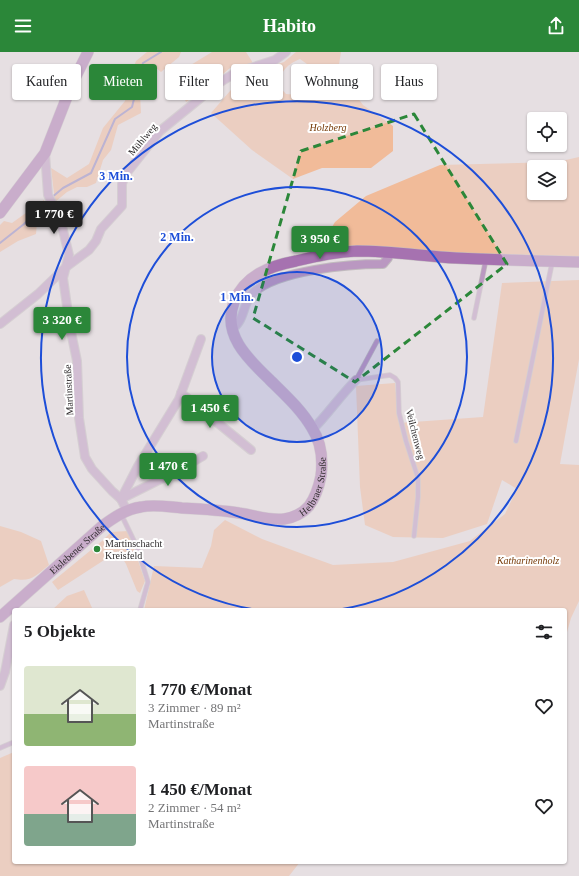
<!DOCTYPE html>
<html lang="de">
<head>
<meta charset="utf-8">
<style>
  :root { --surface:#fff; --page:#f6f6f6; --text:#202124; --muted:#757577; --accent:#2b8739 }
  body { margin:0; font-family:"Times New Roman",serif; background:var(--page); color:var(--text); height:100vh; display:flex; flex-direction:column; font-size:15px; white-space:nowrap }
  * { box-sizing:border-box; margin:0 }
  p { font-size:13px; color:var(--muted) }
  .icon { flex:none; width:22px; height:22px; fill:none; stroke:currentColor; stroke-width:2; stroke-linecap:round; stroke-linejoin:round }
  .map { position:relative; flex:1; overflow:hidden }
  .drawer { position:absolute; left:12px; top:556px; width:555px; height:256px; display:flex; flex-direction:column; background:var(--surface); border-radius:4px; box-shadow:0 1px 3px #0004 }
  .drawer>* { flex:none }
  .guide { position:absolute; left:12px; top:12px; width:555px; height:36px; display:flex; gap:8px }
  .buttons { position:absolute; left:527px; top:60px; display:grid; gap:8px }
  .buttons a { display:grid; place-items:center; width:40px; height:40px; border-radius:4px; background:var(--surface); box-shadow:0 1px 3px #0004; font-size:20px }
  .price { position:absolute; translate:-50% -34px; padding:0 9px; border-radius:4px; background:var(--accent); color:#fff; font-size:13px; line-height:26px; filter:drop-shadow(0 1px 2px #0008) }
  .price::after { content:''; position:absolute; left:50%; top:24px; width:12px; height:9px; margin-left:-6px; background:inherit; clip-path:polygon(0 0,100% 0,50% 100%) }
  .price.current { background:#222; color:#fff }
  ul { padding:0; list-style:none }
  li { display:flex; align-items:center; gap:12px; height:100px; padding:0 12px }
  li span { display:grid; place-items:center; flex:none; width:112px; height:80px; border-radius:4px; color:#555 }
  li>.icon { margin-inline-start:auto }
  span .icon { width:48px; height:48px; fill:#fffc; stroke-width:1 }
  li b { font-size:17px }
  h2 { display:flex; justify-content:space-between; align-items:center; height:48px; padding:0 12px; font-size:17px }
  .pill { padding:0 14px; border-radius:4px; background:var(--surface); box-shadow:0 1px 3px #0004; font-size:14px; line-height:36px }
  .pill.current { background:var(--accent); color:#fff }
  header { display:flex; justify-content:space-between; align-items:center; height:52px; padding:0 12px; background:var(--accent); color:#fff; font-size:18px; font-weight:800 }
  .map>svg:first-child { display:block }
</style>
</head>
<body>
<header><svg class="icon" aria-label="menu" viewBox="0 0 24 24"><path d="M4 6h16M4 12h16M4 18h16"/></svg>Habito<svg class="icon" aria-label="share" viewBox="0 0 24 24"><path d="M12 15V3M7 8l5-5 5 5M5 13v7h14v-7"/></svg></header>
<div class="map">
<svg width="579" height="824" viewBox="0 0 579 824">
  <rect width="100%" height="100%" fill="#e6dfe2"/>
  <g fill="#f1bb99" fill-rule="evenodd">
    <polygon points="147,0 181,0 179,5 161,20 154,14 150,16 140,42 141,61 118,73 111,98 103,108 96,131 87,135 77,135 67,140 55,150 51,116 67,126 89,112 103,76 125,49 128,30 136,9"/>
    <polygon points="212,0 246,0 253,11 230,16 201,41 186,50 182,41 189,32 181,19"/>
    <path d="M296 0H341L338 19 363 53 393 74V99L371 116H322L293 127 252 98 211 61 243 24 284 10ZM300 7 307 12 314 35 298 43 286 42 277 32C283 18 286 13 300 7Z"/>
    <path d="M579 105V208L421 204 314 205 335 170 366 144 440 113 557 110ZM534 115H560V141H534Z"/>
    <polygon points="44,148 46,164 37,171 36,182 18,189 0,200 0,173 4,169 12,171"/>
    <polygon points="579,228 579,307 560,412 579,413 579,549 571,566 565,587 565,558 144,558 154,514 202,516 211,494 214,478 225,468 262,487 311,505 333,513 393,510 470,489 505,462 517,437 502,428 487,472 443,486 393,485 365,473 360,435 356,334 395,331 399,371 483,365 502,231"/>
    <path d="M0 474 21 480 41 489 49 513C35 524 32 530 14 527L0 535Z"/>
    <polygon points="128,479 145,529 140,541 137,539 126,512 118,499 58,538 52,530 102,489 111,480"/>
    <polygon points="84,538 93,558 52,558 67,544"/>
    <polygon points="14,700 14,810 300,810 289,824 0,824 0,706"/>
  </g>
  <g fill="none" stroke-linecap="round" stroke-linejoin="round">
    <g stroke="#897fc0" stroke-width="2">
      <polyline points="51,146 63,136 91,121 115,67 132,55 143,11 161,0"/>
      <polyline points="0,191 24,172 48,148"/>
    </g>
    <defs>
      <g id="lane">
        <polyline points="474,266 486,207"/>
        <polyline points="356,328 390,323 395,326 398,330 399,361 406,389 418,426 418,445 414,484"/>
        <polyline points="356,328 377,289"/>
        <polyline points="516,389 552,211"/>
        <polyline points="121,462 137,495 148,530 140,558"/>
        <polyline points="0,696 14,690"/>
      </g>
      <g id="street">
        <polyline points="45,101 48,143 60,166 69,203 63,226 70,275 77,309 79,366 85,405 92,417 112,439 121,447 127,459"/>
        <polyline points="0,272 38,242 66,215 89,198 96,189 101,177 122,154 122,132 125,123 160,79 219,31 235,21 275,8 286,0"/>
        <path d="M232 278C235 275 238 272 240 268 245 259 245 248 253 241 278 218 349 212 383 212L388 206 389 200"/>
        <polyline points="181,341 251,398"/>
        <path d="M313 377C328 362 340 344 356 328"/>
        <polyline points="121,447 138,414 179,347 201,287"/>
        <polyline points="121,447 177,419 203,404"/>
        <polyline points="0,634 5,620 14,573"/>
      </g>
      <g id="secondary">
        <polyline points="0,161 45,101 72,32 88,0"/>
        <path id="s1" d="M0 565 101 475C113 466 126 457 141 455 154 452 169 455 182 456 201 457 220 458 239 461 254 463 269 469 284 467 293 466 303 461 309 454 315 446 319 434 321 424 323 408 321 390 312 376 301 357 284 342 269 327 247 306 222 282 234 250 245 223 270 214 296 209 316 204 336 200 357 199 390 199 423 204 456 206 497 208 538 209 579 210"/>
      </g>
    </defs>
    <use href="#lane" stroke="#c1bbbe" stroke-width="5.5"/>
    <use href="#street" stroke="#c1bbbe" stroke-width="10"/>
    <use href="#secondary" stroke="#c1bbbe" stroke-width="12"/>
    <use href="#lane" stroke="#ba98c1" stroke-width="4"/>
    <use href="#street" stroke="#ba98c1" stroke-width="8"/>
    <use href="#secondary" stroke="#a672b0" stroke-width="11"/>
  </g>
  <path d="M0 0H579V824H0ZM414 62 507 212 355 330 253 266 301 99Z" fill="#e6dfe2" fill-opacity=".55" fill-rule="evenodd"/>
  <path fill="none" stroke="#2b8739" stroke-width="3" stroke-dasharray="8 5" stroke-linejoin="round" d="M414 62 507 212 355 330 253 266 301 99Z"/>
  <circle cx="297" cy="305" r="85" fill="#1d4ed8" fill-opacity=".12"/>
  <g fill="none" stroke="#1d4ed8" stroke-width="2">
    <circle cx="297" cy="305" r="85"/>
    <circle cx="297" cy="305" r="170"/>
    <path d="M257 558A256 256 0 1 1 337 558"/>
  </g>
  <circle fill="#2b8739" stroke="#fff" stroke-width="1.5" cx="97" cy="497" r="4"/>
  <g text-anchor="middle" stroke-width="4" stroke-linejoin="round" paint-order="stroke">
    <g font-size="10" font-style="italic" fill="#753906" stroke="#fff">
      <text x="328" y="79">Holzberg</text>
      <text x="528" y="512">Katharinenholz</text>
    </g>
    <g font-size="10" fill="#2f2c2d" stroke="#fff">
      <text transform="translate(142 87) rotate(-50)" y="4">Mühlweg</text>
      <text transform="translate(68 338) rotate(-93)" y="4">Martinstraße</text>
      <text transform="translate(416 382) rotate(76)" y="4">Veilchenweg</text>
      <text dy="4" stroke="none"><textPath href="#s1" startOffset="373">Helbraer Straße</textPath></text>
      <text dy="4" stroke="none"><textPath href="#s1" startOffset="103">Eislebener Straße</textPath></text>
    </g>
    <g font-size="10" fill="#2f2c2d" stroke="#fff" text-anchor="start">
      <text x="105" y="495">Martinschacht<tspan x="105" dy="12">Kreisfeld</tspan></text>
    </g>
  </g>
  <circle cx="297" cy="305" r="6" fill="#1d4ed8" stroke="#fff" stroke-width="2"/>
  <g font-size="12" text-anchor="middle" font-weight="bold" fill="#1d4ed8" stroke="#fff" stroke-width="4" stroke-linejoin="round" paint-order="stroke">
    <text x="116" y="128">3 Min.</text>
    <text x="177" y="189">2 Min.</text>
    <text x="237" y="249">1 Min.</text>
  </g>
</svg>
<div class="buttons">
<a><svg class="icon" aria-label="locate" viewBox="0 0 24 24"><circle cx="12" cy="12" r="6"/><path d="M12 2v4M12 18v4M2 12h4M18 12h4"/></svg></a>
<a><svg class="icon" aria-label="layers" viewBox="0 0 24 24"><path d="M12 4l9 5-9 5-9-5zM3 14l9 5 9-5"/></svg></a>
</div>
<b class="price current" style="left:54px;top:183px">1 770 €</b>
<b class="price" style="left:320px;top:208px">3 950 €</b>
<b class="price" style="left:62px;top:289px">3 320 €</b>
<b class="price" style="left:210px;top:377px">1 450 €</b>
<b class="price" style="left:168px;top:435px">1 470 €</b>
<div class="guide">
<a class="pill">Kaufen</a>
<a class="pill current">Mieten</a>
<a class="pill">Filter</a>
<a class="pill">Neu</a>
<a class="pill">Wohnung</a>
<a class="pill">Haus</a>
</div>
<section class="drawer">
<h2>5 Objekte<svg class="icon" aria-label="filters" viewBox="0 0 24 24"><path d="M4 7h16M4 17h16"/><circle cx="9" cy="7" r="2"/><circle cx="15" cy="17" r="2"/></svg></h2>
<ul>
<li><span style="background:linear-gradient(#dfe7d0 60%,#8fb573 0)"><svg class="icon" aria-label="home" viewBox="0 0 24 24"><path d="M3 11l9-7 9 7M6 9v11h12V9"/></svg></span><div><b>1 770 €/Monat</b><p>3 Zimmer · 89 m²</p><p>Martinstraße</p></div><svg class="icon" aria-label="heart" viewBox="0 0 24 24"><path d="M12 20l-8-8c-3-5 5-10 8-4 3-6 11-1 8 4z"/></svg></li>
<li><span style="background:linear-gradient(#f6c9c9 60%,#7fa58c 0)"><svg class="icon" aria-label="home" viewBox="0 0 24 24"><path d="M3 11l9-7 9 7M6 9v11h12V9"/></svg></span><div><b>1 450 €/Monat</b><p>2 Zimmer · 54 m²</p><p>Martinstraße</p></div><svg class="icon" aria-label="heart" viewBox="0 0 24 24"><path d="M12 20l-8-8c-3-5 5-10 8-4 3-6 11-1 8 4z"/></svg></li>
</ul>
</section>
</div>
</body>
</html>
